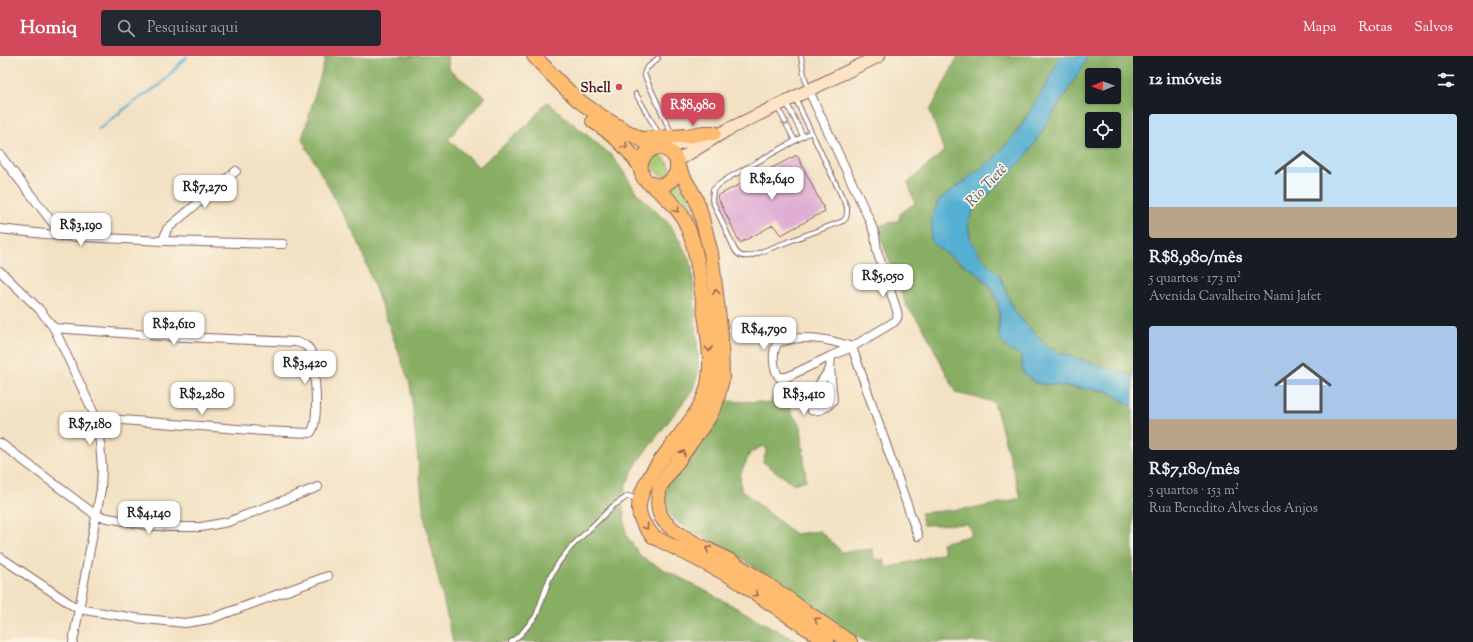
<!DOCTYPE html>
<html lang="pt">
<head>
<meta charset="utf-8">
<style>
  :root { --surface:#171b24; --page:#242831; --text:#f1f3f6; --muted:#9ea1a6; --accent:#d1495b }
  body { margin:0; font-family:"Sorts Mill Goudy",serif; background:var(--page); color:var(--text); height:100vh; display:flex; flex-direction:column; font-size:15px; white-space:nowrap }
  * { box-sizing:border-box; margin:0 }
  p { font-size:13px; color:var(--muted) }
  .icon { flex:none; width:22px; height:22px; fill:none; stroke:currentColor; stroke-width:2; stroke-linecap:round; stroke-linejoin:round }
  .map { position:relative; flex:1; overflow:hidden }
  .drawer { display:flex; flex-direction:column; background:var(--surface); width:340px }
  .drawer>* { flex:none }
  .needle { width:26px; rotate:269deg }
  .controls { position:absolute; left:1085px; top:12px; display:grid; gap:8px }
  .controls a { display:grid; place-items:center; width:36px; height:36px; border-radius:4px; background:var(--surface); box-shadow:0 1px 3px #0004; font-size:20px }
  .price { position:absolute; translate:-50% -34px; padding:0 9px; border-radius:8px; background:#fff; color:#222; font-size:13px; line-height:26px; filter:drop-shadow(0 1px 2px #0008) }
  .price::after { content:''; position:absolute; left:50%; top:24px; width:12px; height:9px; margin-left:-6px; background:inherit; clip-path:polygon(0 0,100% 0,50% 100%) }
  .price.active { background:var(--accent); color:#fff }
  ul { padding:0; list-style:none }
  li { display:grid; align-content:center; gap:8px; height:212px; padding:0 16px }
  li span { display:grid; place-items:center; height:124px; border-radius:4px; color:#555 }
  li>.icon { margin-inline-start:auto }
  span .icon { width:72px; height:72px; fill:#fffc; stroke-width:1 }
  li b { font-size:17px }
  h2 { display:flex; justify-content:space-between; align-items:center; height:48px; padding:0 16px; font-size:17px }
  header { display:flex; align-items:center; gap:24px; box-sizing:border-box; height:56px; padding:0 20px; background:var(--accent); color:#fff }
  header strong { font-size:19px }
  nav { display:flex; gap:22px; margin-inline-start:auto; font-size:14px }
  .search { width:280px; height:36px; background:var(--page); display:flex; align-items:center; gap:10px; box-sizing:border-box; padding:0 14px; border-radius:4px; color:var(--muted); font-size:15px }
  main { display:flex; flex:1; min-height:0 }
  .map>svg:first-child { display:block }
</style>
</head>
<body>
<header>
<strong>Homiq</strong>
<div class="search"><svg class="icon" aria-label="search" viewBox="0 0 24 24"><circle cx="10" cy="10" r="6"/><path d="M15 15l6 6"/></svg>Pesquisar aqui</div>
<nav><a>Mapa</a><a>Rotas</a><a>Salvos</a></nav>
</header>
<main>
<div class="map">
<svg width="1133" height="586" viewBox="0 0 1133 586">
  <rect width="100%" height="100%" fill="#fcf5e5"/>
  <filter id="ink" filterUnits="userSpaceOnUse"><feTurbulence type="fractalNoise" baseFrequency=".025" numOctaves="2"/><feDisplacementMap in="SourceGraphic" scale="8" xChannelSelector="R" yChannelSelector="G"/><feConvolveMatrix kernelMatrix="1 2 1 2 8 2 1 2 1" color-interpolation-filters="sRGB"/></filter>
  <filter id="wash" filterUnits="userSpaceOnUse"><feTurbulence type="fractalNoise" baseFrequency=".012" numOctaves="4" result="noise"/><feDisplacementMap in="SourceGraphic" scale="16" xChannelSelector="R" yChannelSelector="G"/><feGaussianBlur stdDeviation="0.9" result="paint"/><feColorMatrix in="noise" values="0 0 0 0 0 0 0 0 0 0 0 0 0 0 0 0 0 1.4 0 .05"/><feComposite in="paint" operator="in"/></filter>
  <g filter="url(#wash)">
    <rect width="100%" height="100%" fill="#f3e1c3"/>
    <g fill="#aaca71" stroke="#7a744e">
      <path d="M657 97C664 101 670 107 671 115L665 121C655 117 651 110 650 100Z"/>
      <polygon points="679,124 694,153 705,205 700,185 693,166 664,132"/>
    </g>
    <g fill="#87ae63" stroke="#686647" fill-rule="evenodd">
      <polygon points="321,0 447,0 450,15 486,41 448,83 479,111 528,68 547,46 611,99 621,112 636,136 668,167 680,185 692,209 698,299 698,318 692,335 638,405 626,428 623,450 626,479 642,502 704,534 798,586 453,586 424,460 410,328 358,185 302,83 325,4"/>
      <path d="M958 0H1060L1049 24 1015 79 993 103 939 144 952 203 974 215 989 229 999 252 998 275 1005 291 1021 300 1023 317 1036 327 1108 335 1133 351V586H866L822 559 741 502 678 467C662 454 661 444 669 425L717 359 724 345 761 346 770 348 776 331 784 335 791 332V357L801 370 806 424 793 428 763 406 767 393 763 390 750 397 740 419 741 434 795 478 820 475 842 496 873 493 874 503 884 504 887 512 944 497 942 487 972 479 968 468 923 469 921 457 983 451 1021 442 994 346 956 337 924 273 906 249 882 185 878 170 899 164 900 158 915 147 908 127 944 95 930 55Z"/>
      <path d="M1087 0H1133V320L1060 297 1046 290 1014 255 1000 220 981 201 970 182 968 167 973 154 1025 102 1085 7ZM1092 19H1114V41H1092ZM1092 63H1114V85H1092Z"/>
    </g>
    <path fill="#54afd2" stroke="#4f677e" d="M1060 0H1087L1085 7 1025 102 973 154 968 167 970 182 981 201 1000 220 1014 255 1046 290 1060 297 1133 320V351L1108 335 1036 327 1023 317 1021 300C1016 297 1009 294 1005 290 994 276 1002 266 999 252 998 245 993 234 989 229 976 210 946 203 931 184L932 160 939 144 993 103 1015 79 1049 24Z"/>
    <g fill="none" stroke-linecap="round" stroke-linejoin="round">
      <polyline stroke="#54afd2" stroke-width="2.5" points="99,73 135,45 160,29 187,0"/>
    </g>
    <g id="blocks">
      <polygon fill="#e0add4" points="797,99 825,155 781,179 773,169 740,187 717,140"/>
    </g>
  </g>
  <g filter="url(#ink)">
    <use href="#blocks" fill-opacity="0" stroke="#856360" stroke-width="1"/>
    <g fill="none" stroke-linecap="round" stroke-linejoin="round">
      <defs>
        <g id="service">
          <polyline points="801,0 804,19 808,33"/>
          <polyline points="658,2 646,13 644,18 672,79"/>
          <polyline points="636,38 660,80"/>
          <path d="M796 43 803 59 847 151V157L846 162 843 165 750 200C742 201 739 200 735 194L712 144 713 134 717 130 730 121 811 76"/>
          <polyline points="786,46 803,80"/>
          <polyline points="777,50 795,85"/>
          <polyline points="511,586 521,578 536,560 550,521 559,506 571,491 613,450 628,440 637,443"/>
        </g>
        <g id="minor">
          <path d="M809 35 869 163 875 179 877 195 897 255C898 260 898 263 894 266L852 291 831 300 830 313 833 344C828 351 820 356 811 354L808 348V344L830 313"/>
          <polyline points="0,99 63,180"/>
          <polyline points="0,173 63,180 163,185 283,188"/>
          <polyline points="163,185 167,173 236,115"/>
          <polyline points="0,215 39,253 54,272 96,362 100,387 102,412 101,433 73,586"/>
          <path d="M54 272 163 280 296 286C304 288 309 290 312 298 314 313 321 368 310 377L263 375 96 362"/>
          <polyline points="852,291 918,480"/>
          <path d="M831 300 787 321H779C773 313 771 293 779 286 804 278 828 283 852 291"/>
          <polyline points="0,387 97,460 147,469 170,471 201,471 228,466 318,431"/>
          <polyline points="0,501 78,553 135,562 185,567 210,563 328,520"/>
        </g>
        <g id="secondary">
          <polyline points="665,92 697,83"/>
          <polyline points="677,105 727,74 879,0"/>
        </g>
        <g id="trunk">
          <path d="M534 0C548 15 562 30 577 43 597 59 620 72 642 84 651 89 670 92 674 100 682 110 675 126 662 129 638 133 631 98 658 91"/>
          <path d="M593 65C614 79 625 89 640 110"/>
          <polyline points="643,83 687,80 703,77 714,77"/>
          <path d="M677 110 694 139 699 151 711 197 721 280 722 323 716 347 709 361 660 430C658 441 656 455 664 465 682 484 709 493 732 506 773 530 810 560 850 586"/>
          <path d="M650 127C664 139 680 152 687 170 698 196 700 225 704 252 708 280 715 312 705 339 693 373 638 419 639 452 639 464 647 473 654 481L732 521 827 586"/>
        </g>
      </defs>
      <use href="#service" stroke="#856360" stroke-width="6"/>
      <use href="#minor" stroke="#856360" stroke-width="10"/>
      <use href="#secondary" stroke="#856360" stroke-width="14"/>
      <use href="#trunk" stroke="#856360" stroke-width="16"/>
      <use href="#service" stroke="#fff" stroke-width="4"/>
      <use href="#minor" stroke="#fff" stroke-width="8"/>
      <use href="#secondary" stroke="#fee4c6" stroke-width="12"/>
      <use href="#trunk" stroke="#fdbc70" stroke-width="14"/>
    </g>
    <defs><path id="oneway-chevron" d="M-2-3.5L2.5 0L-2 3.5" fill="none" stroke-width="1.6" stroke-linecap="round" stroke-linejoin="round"/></defs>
    <use stroke="#ae9aa0" href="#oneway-chevron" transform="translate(786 67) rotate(62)"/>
    <g stroke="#9b664a">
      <use href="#oneway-chevron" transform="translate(625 90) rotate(48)"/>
      <use href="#oneway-chevron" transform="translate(677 154) rotate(54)"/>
      <use href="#oneway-chevron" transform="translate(716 236) rotate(-97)"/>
      <use href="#oneway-chevron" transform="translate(709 293) rotate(86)"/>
      <use href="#oneway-chevron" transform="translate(683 397) rotate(-55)"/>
      <use href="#oneway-chevron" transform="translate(646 471) rotate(56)"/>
      <use href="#oneway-chevron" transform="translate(708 493) rotate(-152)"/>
      <use href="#oneway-chevron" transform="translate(756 538) rotate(34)"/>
      <use href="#oneway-chevron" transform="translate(817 564) rotate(-145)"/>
    </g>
  </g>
  <circle fill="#d1495b" stroke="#fcf5e5" stroke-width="1.5" cx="619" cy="31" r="4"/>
  <g text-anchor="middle" stroke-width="3.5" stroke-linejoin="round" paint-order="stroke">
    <g font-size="14" font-weight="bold" fill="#4a1f2b" stroke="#fcf5e5" text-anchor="end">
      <text x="611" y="36">Shell</text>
    </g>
    <g font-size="15" font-style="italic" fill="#4e5165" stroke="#fcf5e5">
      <text transform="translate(986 129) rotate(-47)" y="5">Rio Tietê</text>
    </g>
  </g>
</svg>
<div class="controls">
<a><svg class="needle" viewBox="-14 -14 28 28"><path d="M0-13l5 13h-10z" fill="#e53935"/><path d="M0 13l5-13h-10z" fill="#9ea1a6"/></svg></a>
<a><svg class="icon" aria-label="locate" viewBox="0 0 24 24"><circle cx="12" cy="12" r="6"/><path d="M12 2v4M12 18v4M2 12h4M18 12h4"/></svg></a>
</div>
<b class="price active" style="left:693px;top:71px">R$8,980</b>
<b class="price" style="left:772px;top:145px">R$2,640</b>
<b class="price" style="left:205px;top:153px">R$7,270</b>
<b class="price" style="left:81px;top:191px">R$3,190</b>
<b class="price" style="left:883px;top:242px">R$5,050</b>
<b class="price" style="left:174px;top:290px">R$2,610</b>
<b class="price" style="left:764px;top:295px">R$4,790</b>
<b class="price" style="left:305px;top:329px">R$3,420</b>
<b class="price" style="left:202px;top:360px">R$2,280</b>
<b class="price" style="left:804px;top:360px">R$3,410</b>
<b class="price" style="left:90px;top:390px">R$7,180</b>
<b class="price" style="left:149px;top:479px">R$4,140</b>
</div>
<section class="drawer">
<h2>12 imóveis<svg class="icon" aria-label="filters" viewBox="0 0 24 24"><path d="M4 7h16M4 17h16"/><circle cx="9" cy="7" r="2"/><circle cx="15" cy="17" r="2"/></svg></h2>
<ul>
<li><span style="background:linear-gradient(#bfe0f5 75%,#b9a48a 0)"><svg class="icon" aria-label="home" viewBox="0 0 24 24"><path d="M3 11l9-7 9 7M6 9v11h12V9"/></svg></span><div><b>R$8,980/mês</b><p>5 quartos · 173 m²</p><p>Avenida Cavalheiro Nami Jafet</p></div></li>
<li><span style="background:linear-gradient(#a9c7e8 75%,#b9a48a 0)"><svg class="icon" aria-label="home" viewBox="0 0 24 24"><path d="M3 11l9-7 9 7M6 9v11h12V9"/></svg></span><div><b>R$7,180/mês</b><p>5 quartos · 153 m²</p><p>Rua Benedito Alves dos Anjos</p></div></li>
</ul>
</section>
</main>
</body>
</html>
